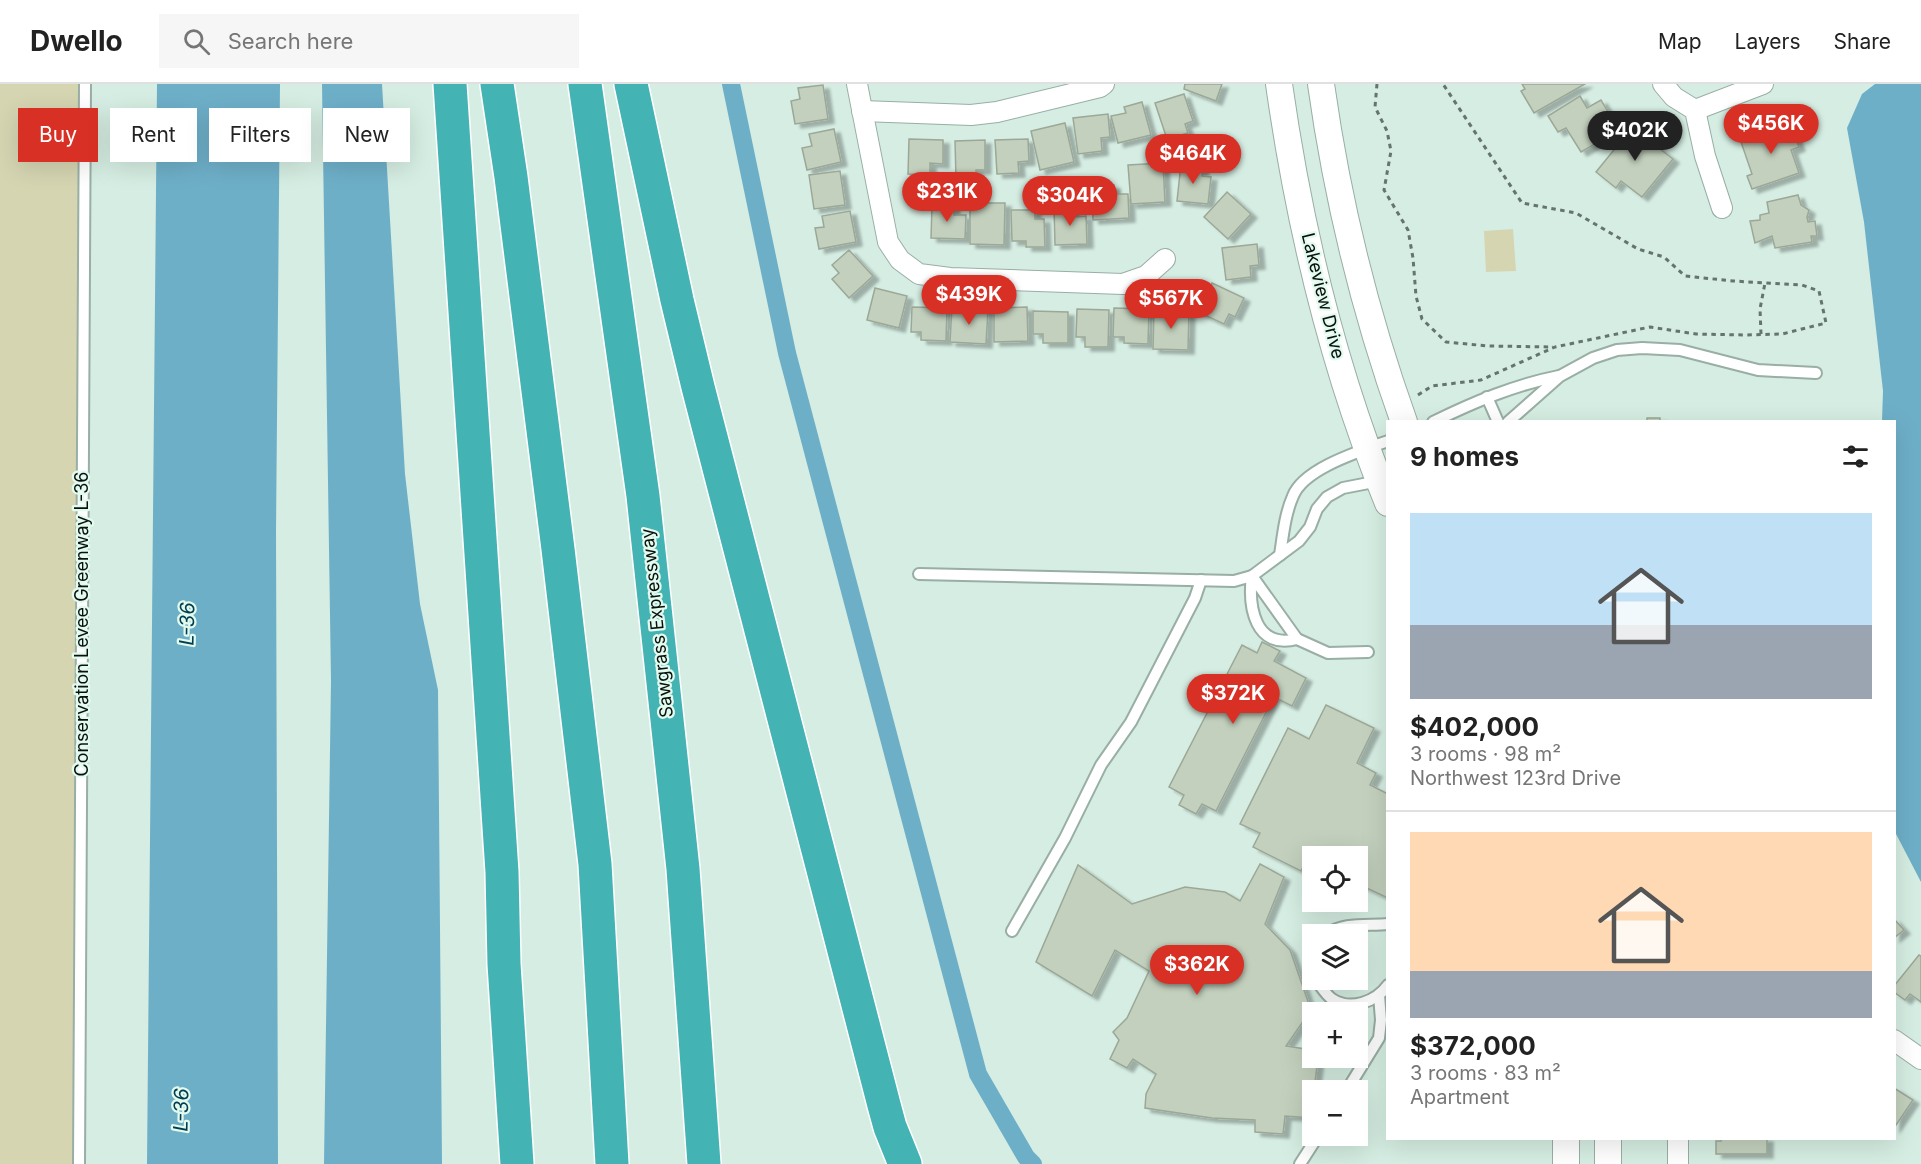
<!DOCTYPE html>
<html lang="en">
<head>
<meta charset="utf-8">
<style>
  :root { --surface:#fff; --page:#f6f6f6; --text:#222; --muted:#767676; --line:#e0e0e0; --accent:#d93025 }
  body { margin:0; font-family:Inter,sans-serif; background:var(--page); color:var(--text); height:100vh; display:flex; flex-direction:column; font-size:22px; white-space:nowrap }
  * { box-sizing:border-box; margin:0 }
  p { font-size:20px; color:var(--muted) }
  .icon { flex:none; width:33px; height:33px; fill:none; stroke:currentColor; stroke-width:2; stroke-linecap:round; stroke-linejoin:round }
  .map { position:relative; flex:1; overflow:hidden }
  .sheet { position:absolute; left:1386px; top:336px; width:510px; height:720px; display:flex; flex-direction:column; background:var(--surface); border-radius:0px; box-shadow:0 6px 24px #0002 }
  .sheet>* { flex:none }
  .guide { position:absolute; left:18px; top:24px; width:570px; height:54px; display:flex; gap:12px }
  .controls { position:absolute; left:1302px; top:762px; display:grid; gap:12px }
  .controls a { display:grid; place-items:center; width:66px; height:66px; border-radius:0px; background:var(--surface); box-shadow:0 6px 24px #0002; font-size:30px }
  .price { position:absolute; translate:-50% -51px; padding:0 14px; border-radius:21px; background:var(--accent); color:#fff; font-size:20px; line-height:39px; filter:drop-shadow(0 2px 3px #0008) }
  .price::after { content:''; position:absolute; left:50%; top:36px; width:18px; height:14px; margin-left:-9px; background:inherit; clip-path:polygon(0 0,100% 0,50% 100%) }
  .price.selected { background:#222; color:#fff }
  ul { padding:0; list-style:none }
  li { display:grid; align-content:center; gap:12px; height:318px; padding:0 24px }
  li+li { border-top:2px solid var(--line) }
  li span { display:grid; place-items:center; height:186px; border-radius:0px; color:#555 }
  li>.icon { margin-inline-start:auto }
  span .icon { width:108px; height:108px; fill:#fffc; stroke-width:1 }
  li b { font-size:26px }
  h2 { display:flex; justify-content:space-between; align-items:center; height:72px; padding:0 24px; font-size:26px }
  .tag { padding:0 21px; border-radius:0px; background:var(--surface); box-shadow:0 6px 24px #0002; font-size:21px; line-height:54px }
  .tag.selected { background:var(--accent); color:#fff }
  header { display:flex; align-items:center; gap:36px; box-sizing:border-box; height:84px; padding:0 30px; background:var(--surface); border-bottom:2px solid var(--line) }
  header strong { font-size:28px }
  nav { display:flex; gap:33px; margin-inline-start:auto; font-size:21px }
  .search { width:420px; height:54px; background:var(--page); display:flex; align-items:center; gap:15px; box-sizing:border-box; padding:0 21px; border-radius:0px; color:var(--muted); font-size:22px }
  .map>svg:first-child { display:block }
</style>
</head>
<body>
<header>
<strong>Dwello</strong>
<div class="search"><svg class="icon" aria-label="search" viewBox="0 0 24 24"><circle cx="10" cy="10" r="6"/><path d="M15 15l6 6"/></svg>Search here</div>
<nav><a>Map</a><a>Layers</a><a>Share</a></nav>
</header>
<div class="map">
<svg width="1921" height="1080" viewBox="0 0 1921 1080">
  <defs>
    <filter id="shadow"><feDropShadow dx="6" dy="4" stdDeviation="1.5" flood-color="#0004"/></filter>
  </defs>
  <rect width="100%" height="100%" fill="#d5ede2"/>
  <g fill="#d5d5b2">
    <polygon points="0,0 85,0 79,1080 0,1080"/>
    <polygon points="1513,145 1516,187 1486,188 1484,147"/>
  </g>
  <g fill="#6eafc8">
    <polygon points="157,0 280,0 276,448 278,1080 147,1080"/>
    <polygon points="322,0 382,0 405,390 420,520 438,606 442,1080 324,1080 331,597"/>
    <polygon points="1875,0 1921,0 1921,798 1895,748 1894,338 1882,337 1883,307 1864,138 1847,44 1862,10"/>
  </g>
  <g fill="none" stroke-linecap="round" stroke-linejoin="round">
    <polyline stroke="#6eafc8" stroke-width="18" points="731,0 787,269 978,990 1026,1073 1033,1080"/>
  </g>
  <g fill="#c3d0bd" stroke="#9ca897" stroke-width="1.5" filter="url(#shadow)">
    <polygon points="1185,0 1222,0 1216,17 1184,5"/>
    <polygon points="1522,0 1585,0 1534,29 1521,7 1525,5"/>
    <polygon points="823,1 828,35 795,40 791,17 800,15 798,4"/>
    <polygon points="1184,10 1193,37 1185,40 1188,49 1167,55 1155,19"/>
    <polygon points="1580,12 1587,24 1601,16 1619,46 1581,68 1566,44 1558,48 1548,32"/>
    <polygon points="1142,18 1151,51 1118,59 1111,32 1126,29 1124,23"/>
    <polygon points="1108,30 1110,53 1101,54 1102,67 1078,70 1073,34"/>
    <polygon points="1790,38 1799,63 1791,66 1799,89 1752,105 1747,92 1752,90 1740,55"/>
    <polygon points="1065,39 1074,78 1040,86 1031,47"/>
    <polygon points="1635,40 1657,58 1655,61 1673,75 1642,113 1621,97 1616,104 1596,88"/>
    <polygon points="834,45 841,78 807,86 802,64 812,62 809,50"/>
    <polygon points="909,55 943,56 943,80 930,79 930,91 908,90"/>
    <polygon points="1028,55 1029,77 1018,78 1019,89 997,90 995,56"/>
    <polygon points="985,56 985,86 976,86 976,94 956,95 955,57"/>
    <polygon points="1163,79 1165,118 1131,120 1128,81"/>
    <polygon points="1181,80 1203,82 1202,92 1211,93 1208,120 1177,117"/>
    <polygon points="840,87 845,121 814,125 809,91"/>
    <polygon points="1114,101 1115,110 1128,110 1129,134 1093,136 1092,102"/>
    <polygon points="1227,108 1251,130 1228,155 1204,133"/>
    <polygon points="1798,111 1801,121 1809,126 1807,133 1808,138 1815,137 1817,152 1811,152 1812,158 1775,164 1772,152 1755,159 1750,137 1760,136 1760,131 1769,129 1767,118"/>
    <polygon points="970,119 1005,119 1004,161 970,160"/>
    <polygon points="932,121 954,121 954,131 966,131 965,155 931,154"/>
    <polygon points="1054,124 1075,124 1076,133 1086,132 1087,160 1055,161"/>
    <polygon points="1011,126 1035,126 1035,135 1044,135 1045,163 1026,163 1026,157 1012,157"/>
    <polygon points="850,127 856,158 819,165 815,144 824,143 822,132"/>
    <polygon points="1257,160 1259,181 1250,182 1251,193 1226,196 1222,164"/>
    <polygon points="849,166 873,192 849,214 832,195 839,189 832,181"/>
    <polygon points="1212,199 1244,214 1235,233 1229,230 1224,240 1194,226 1201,209 1207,212"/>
    <polygon points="875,204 907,212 899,244 867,236"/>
    <polygon points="912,223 947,224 946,257 921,256 921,248 911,248"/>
    <polygon points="952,223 988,225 986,260 950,258"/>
    <polygon points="1027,223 1028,257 994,258 994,224"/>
    <polygon points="1114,224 1149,225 1148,260 1124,259 1124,253 1113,253"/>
    <polygon points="1077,225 1109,226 1108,263 1085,263 1085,253 1076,253"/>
    <polygon points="1154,225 1189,226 1188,266 1153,265"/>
    <polygon points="1033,227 1068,228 1068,259 1043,259 1043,250 1033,250"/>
    <rect x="1647" y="334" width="13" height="4"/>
    <polygon points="1262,558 1280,567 1274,577 1306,594 1292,622 1274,613 1216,727 1202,720 1196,730 1179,721 1184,711 1169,703 1242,561 1257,569"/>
    <polygon points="1326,621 1374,644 1357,679 1376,689 1370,701 1388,710 1388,814 1358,800 1358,772 1312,772 1312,778 1307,775 1301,787 1253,763 1260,749 1240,740 1288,644 1309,655"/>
    <polygon points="1260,780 1284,793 1265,840 1290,866 1311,926 1286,962 1312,966 1312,974 1318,974 1314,1006 1312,1006 1312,1034 1285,1032 1283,1050 1255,1048 1255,1036 1212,1034 1145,1024 1146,1010 1156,990 1133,975 1127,984 1110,975 1119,956 1113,948 1127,934 1149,887 1115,866 1092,912 1036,878 1078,781 1132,820 1185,803 1225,808 1240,817"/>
    <polygon points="1894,835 1904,846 1894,854"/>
    <polygon points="1919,871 1921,872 1921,918 1910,910 1905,916 1894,908 1894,902"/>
    <polygon points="1894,1004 1913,1016 1894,1044"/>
    <polygon points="1721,1054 1767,1054 1767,1070 1716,1070 1716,1057 1721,1057"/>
  </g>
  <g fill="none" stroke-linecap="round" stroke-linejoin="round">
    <defs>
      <g id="service">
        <polyline points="1487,313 1498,338"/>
        <path d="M1433 338C1474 318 1514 301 1559 292"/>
        <polyline points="1508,338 1560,292 1593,274 1617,266 1642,264 1680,266 1758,286 1816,289"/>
        <path d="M1280 471C1283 451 1285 430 1293 412 1304 384 1361 367 1388 357"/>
        <polyline points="919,490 1234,497 1252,492 1299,457 1310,443 1317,425 1327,413 1343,404 1379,397"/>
        <polyline points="1252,492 1297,555 1328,569 1368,568"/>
        <path d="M1252 492C1248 523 1255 566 1297 555"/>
        <polyline points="1012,847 1065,754 1101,681 1131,638 1195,514 1201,496"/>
        <path d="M1328 850C1342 838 1369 842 1388 840"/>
        <path d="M1316 896C1320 901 1326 911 1332 915 1350 927 1376 918 1388 901"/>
        <polyline points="1347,1006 1379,954 1381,936 1379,911"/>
        <polyline points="79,1080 85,0"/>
        <polyline points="1300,1080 1318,1052"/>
      </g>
      <g id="minor">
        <polyline points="857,0 888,158 900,176 919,190 950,194 1123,200 1146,192 1165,175"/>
        <polyline points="1663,0 1674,13 1695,26 1705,72 1722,124"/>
        <polyline points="1695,26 1763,0"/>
        <polyline points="862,27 971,31 997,28 1100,3 1104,0"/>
        <polyline points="1894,956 1921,975"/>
        <polyline points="1678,1080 1678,1054"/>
      </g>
      <g id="tertiary">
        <path d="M1279 0C1299 141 1334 287 1388 419"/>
        <path d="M1321 0C1337 114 1365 229 1404 338"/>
        <polyline points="1566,1080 1566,1054"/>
        <polyline points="1608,1080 1608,1054"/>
      </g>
      <g id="motorway">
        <polyline points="450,0 502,788 504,880 517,1080"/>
        <polyline points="497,0 511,93 558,465 595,780 612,1080"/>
        <polyline points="585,0 643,412 683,785 704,1080"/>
        <polyline points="631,0 677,216 698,303 884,1021 890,1043 905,1080"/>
      </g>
    </defs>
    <use href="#service" stroke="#99aea4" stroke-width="14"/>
    <use href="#minor" stroke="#99aea4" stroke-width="22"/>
    <use href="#tertiary" stroke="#99aea4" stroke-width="28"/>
    <use href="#motorway" stroke="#fff" stroke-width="36"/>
    <g stroke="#65746d" stroke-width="3" stroke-dasharray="4.5 4.5" stroke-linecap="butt">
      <polyline points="1377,0 1375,23 1387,47 1391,67 1384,106 1408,146 1413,174 1416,212 1422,235 1446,258 1488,262 1553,263"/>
      <polyline points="1761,250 1760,225 1765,199"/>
      <polyline points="1418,311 1432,302 1481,296 1555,263 1650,243 1696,250 1745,251 1782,250 1826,239 1819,207 1802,201 1733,197 1685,192 1664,173 1638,165 1576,129 1522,119 1443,0"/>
    </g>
    <use href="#service" stroke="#fff" stroke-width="10"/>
    <use href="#minor" stroke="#fff" stroke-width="20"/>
    <use href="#tertiary" stroke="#fff" stroke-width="26"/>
    <use href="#motorway" stroke="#44b3b4" stroke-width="33"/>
  </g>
  <g text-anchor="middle" stroke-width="4.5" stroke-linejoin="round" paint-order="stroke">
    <g font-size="18" fill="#09110e" stroke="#e3faef">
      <text transform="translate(1323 212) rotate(76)" y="6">Lakeview Drive</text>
      <text transform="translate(657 539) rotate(-96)" y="6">Sawgrass Expressway</text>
      <text transform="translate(82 540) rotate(-90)" y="6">Conservation Levee Greenway L-36</text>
    </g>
    <g font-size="20" font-style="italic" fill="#013d4f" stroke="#e3faef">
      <text transform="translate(187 540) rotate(-89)" y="7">L-36</text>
      <text transform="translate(181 1026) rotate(-89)" y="7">L-36</text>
    </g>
  </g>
</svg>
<div class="controls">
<a><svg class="icon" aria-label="locate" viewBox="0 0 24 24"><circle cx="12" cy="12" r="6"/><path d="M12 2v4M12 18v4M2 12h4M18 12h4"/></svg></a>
<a><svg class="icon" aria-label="layers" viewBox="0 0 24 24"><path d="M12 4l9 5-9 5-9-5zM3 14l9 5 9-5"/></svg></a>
<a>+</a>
<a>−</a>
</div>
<b class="price" style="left:1771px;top:71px">$456K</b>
<b class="price selected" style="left:1635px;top:78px">$402K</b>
<b class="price" style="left:1193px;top:101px">$464K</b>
<b class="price" style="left:947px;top:139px">$231K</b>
<b class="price" style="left:1070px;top:143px">$304K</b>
<b class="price" style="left:969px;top:242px">$439K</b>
<b class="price" style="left:1171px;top:246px">$567K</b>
<b class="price" style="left:1233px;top:641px">$372K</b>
<b class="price" style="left:1197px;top:912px">$362K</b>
<div class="guide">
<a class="tag selected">Buy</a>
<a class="tag">Rent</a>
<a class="tag">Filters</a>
<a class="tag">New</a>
</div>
<section class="sheet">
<h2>9 homes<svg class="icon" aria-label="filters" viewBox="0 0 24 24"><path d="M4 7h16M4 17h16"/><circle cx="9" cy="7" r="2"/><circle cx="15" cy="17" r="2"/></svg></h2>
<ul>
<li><span style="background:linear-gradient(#bfe0f5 60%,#9aa5b1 0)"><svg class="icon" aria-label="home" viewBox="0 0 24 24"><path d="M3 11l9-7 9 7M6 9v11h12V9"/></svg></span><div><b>$402,000</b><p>3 rooms · 98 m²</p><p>Northwest 123rd Drive</p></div></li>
<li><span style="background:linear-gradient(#ffd9b3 75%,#9aa5b1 0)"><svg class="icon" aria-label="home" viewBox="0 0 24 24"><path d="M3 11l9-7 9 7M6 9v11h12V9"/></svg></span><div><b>$372,000</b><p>3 rooms · 83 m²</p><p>Apartment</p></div></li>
</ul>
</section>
</div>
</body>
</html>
